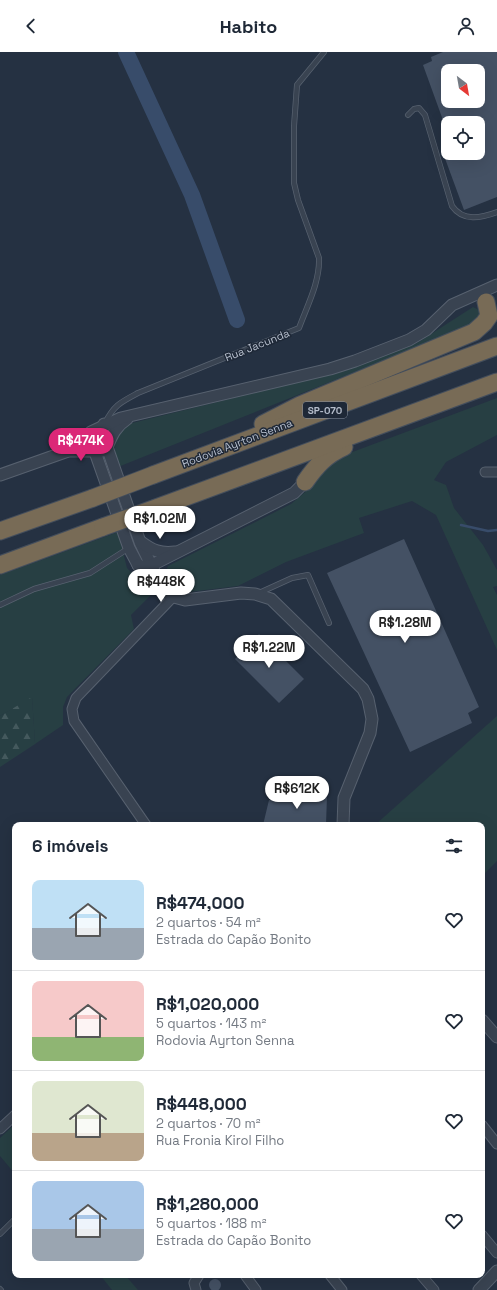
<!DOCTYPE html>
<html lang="pt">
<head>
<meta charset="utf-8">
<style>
  :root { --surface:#fff; --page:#f6f6f7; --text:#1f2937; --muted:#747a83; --line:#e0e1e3; --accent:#db2777 }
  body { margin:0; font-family:"Space Grotesk",sans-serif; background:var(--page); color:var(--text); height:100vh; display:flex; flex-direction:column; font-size:15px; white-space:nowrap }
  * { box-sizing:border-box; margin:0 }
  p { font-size:13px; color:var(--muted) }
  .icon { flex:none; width:22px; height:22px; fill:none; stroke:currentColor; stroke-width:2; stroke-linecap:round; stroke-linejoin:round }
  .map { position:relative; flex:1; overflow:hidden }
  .sheet { position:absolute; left:12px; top:770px; width:473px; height:456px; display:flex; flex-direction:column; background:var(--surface); border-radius:8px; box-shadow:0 4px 16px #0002 }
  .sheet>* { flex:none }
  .needle { width:26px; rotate:149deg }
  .controls { position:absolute; left:441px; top:12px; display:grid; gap:8px }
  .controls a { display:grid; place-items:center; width:44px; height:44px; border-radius:8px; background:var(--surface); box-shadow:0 4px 16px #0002; font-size:20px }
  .price { position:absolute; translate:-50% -34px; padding:0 9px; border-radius:14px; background:#fff; color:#222; font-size:13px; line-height:26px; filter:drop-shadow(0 1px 2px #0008) }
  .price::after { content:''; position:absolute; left:50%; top:24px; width:12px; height:9px; margin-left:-6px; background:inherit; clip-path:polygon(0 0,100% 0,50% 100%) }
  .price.on { background:var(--accent); color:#fff }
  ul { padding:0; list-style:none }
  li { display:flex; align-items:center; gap:12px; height:100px; padding:0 20px }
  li+li { border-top:1px solid var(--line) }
  li span { display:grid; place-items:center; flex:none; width:112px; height:80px; border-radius:8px; color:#555 }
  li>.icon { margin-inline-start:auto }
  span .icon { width:48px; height:48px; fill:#fffc; stroke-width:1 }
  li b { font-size:17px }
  h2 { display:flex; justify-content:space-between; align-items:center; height:48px; padding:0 20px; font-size:17px }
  header { display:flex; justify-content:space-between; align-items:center; height:52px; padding:0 20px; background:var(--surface); font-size:18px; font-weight:700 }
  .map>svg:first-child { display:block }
</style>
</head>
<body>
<header><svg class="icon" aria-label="back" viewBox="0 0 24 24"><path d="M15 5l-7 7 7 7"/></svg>Habito<svg class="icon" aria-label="person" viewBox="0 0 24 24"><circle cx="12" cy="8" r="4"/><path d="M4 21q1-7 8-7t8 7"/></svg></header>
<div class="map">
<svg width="497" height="1238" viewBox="0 0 497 1238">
  <defs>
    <pattern id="forest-firs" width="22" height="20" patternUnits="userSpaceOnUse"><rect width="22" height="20" fill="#273f43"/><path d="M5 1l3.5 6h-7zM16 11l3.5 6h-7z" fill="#44595d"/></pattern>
  </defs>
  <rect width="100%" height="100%" fill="#253142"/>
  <g fill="#273f43">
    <path d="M473 255 479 258 481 265 477 271 118 415C112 390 111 387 132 371L340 320 417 291Z"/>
    <path d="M497 346V383L446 410 434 428 446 433 454 456 483 493 497 518V534L493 535 497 543V598L436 463 412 449 359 466 364 481 286 510 238 534 181 541C172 539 168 536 163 527L168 514 291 452 311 435 325 415 339 405Z"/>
    <polygon points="118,480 127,516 152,542 131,563 134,577 67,645 63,655 63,673 35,692 32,646 0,664 0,523"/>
    <polygon points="497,664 497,809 482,824 482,773 375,773"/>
    <polygon points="15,1072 15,1122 0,1104 0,1086"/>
    <polygon points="100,1223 125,1223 138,1238 112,1238"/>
  </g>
  <polygon fill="url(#forest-firs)" points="32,645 35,692 0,715 0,664"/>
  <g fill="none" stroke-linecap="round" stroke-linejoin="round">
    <polyline stroke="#384c6a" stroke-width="2.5" points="461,473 488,479 497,478"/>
    <polyline stroke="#384c6a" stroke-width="16" points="126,0 192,143 237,268"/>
  </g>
  <g fill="#445164" fill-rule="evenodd">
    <path d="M443 0H497V145L464 158 443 101H478V71H444L423 13 432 9 431 5ZM448 19H478V49H448Z"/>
    <polygon points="404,487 479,655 468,661 472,671 410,700 327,521"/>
    <polygon points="259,582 304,627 279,651 235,607"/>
    <polygon points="309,734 327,744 326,773 263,773 269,748 274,748 275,741 307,745"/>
    <circle cx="215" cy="1233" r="6"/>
  </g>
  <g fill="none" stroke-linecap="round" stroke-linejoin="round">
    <defs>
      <g id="service">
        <path d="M408 63 414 57 419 56 425 63 452 154C463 170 481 166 497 160"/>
        <path d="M105 371C114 353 121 350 138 341L299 276C307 254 320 230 319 206L298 148 294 131V74L297 33 324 0"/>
        <polyline points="259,541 292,526 308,523 329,571"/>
        <polyline points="0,553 34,537 90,521 129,496"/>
        <polyline points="0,1182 15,1167"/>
        <polyline points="0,1237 1,1238"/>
      </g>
      <g id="minor">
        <polyline points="485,420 497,420"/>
        <polyline points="146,773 74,669 72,657 76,646 173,545"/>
        <polyline points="482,1073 497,1092"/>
        <polyline points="0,1077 15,1063"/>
        <polyline points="482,1183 497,1201"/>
        <polyline points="245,1223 256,1238"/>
        <polyline points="330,1223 342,1238"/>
        <polyline points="421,1223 434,1238"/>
        <polyline points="196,1238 194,1231 199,1223"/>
      </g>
      <g id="tertiary">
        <polyline points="104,372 97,388 95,400 129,496 138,513 149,527 170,544 185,548 241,541 255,542 271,547 363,637 368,647 372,667 370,681 344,746 343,773"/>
        <polyline points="107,395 140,490 154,519"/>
        <path d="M107 395C112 383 116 374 127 367"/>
        <polyline points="68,399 91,380 121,366 330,317 355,309 409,288 426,278 452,253 497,233"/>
        <polyline points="0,423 68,399 102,399"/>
        <path d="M141 490C152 498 160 502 175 500"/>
        <polyline points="138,513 145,515 152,513 294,441 305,430"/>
        <polyline points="482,968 497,985"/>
        <polyline points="479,1238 497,1219"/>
      </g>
      <g id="motorway">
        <polyline points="263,372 300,353 474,280 484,271 489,264 486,250"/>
        <polyline points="153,423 497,294"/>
        <path d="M305 430C316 414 326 403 344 395"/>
        <polyline points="156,456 497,330"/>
        <polyline points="0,479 93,446"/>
        <polyline points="0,513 103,475"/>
      </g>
    </defs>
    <use href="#service" stroke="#57616f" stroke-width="6"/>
    <use href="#minor" stroke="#57616f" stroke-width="11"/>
    <use href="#tertiary" stroke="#57616f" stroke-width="13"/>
    <use href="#motorway" stroke="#444e5c" stroke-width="19"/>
    <use href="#service" stroke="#394351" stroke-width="4.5"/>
    <use href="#minor" stroke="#394351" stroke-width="9"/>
    <use href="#tertiary" stroke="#394351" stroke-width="11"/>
    <use href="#motorway" stroke="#786b56" stroke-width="17"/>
    <defs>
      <g id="motorway-bridge">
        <polyline points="93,446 153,423"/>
        <polyline points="103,475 156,456"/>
      </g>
    </defs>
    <use href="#motorway-bridge" stroke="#444e5c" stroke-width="19" stroke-linecap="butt"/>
    <use href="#motorway-bridge" stroke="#786b56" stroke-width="17"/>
  </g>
  <g text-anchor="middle" stroke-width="3" stroke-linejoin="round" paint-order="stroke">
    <rect fill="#1e2837" stroke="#88919f" stroke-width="1" x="303" y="350" width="44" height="16" rx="3"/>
    <g font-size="10" font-weight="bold" fill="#b6becc">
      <text x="325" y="362">SP-070</text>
    </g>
    <g font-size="11" fill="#b6becc" stroke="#1e2837">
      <text transform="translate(257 293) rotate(-22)" y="4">Rua Jacunda</text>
      <text transform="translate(237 391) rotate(-21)" y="4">Rodovia Ayrton Senna</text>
    </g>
  </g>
</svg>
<div class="controls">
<a><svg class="needle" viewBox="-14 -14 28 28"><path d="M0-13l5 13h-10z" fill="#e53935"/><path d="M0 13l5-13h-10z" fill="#747a83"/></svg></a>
<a><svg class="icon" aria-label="locate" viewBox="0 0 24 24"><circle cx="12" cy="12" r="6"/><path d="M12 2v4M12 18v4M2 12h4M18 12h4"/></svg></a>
</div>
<b class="price on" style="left:81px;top:410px">R$474K</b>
<b class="price" style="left:160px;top:488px">R$1.02M</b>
<b class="price" style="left:161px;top:551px">R$448K</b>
<b class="price" style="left:405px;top:592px">R$1.28M</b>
<b class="price" style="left:269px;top:617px">R$1.22M</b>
<b class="price" style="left:297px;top:758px">R$612K</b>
<section class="sheet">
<h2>6 imóveis<svg class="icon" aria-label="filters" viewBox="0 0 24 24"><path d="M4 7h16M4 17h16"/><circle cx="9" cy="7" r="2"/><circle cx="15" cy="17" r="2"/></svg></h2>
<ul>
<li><span style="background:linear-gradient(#bfe0f5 60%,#9aa5b1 0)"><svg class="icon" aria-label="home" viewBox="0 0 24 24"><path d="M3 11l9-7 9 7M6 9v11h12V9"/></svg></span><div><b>R$474,000</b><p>2 quartos · 54 m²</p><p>Estrada do Capão Bonito</p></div><svg class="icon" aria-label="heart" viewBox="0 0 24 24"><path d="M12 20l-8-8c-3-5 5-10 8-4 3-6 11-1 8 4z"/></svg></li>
<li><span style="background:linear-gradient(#f6c9c9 70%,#8fb573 0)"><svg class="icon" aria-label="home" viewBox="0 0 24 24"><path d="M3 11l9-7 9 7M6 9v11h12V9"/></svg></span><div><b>R$1,020,000</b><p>5 quartos · 143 m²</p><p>Rodovia Ayrton Senna</p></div><svg class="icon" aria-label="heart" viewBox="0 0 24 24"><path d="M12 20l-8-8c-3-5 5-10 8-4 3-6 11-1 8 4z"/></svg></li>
<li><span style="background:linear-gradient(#dfe7d0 65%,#b9a48a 0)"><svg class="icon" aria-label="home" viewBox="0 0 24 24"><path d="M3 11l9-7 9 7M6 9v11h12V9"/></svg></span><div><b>R$448,000</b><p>2 quartos · 70 m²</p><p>Rua Fronia Kirol Filho</p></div><svg class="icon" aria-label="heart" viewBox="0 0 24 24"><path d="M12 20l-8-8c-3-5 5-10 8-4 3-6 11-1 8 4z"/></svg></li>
<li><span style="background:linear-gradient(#a9c7e8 60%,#9aa5b1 0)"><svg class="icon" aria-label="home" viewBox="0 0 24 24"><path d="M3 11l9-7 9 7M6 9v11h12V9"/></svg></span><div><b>R$1,280,000</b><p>5 quartos · 188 m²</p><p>Estrada do Capão Bonito</p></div><svg class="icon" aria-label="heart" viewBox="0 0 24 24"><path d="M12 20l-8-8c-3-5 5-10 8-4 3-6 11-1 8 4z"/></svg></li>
</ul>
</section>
</div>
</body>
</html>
